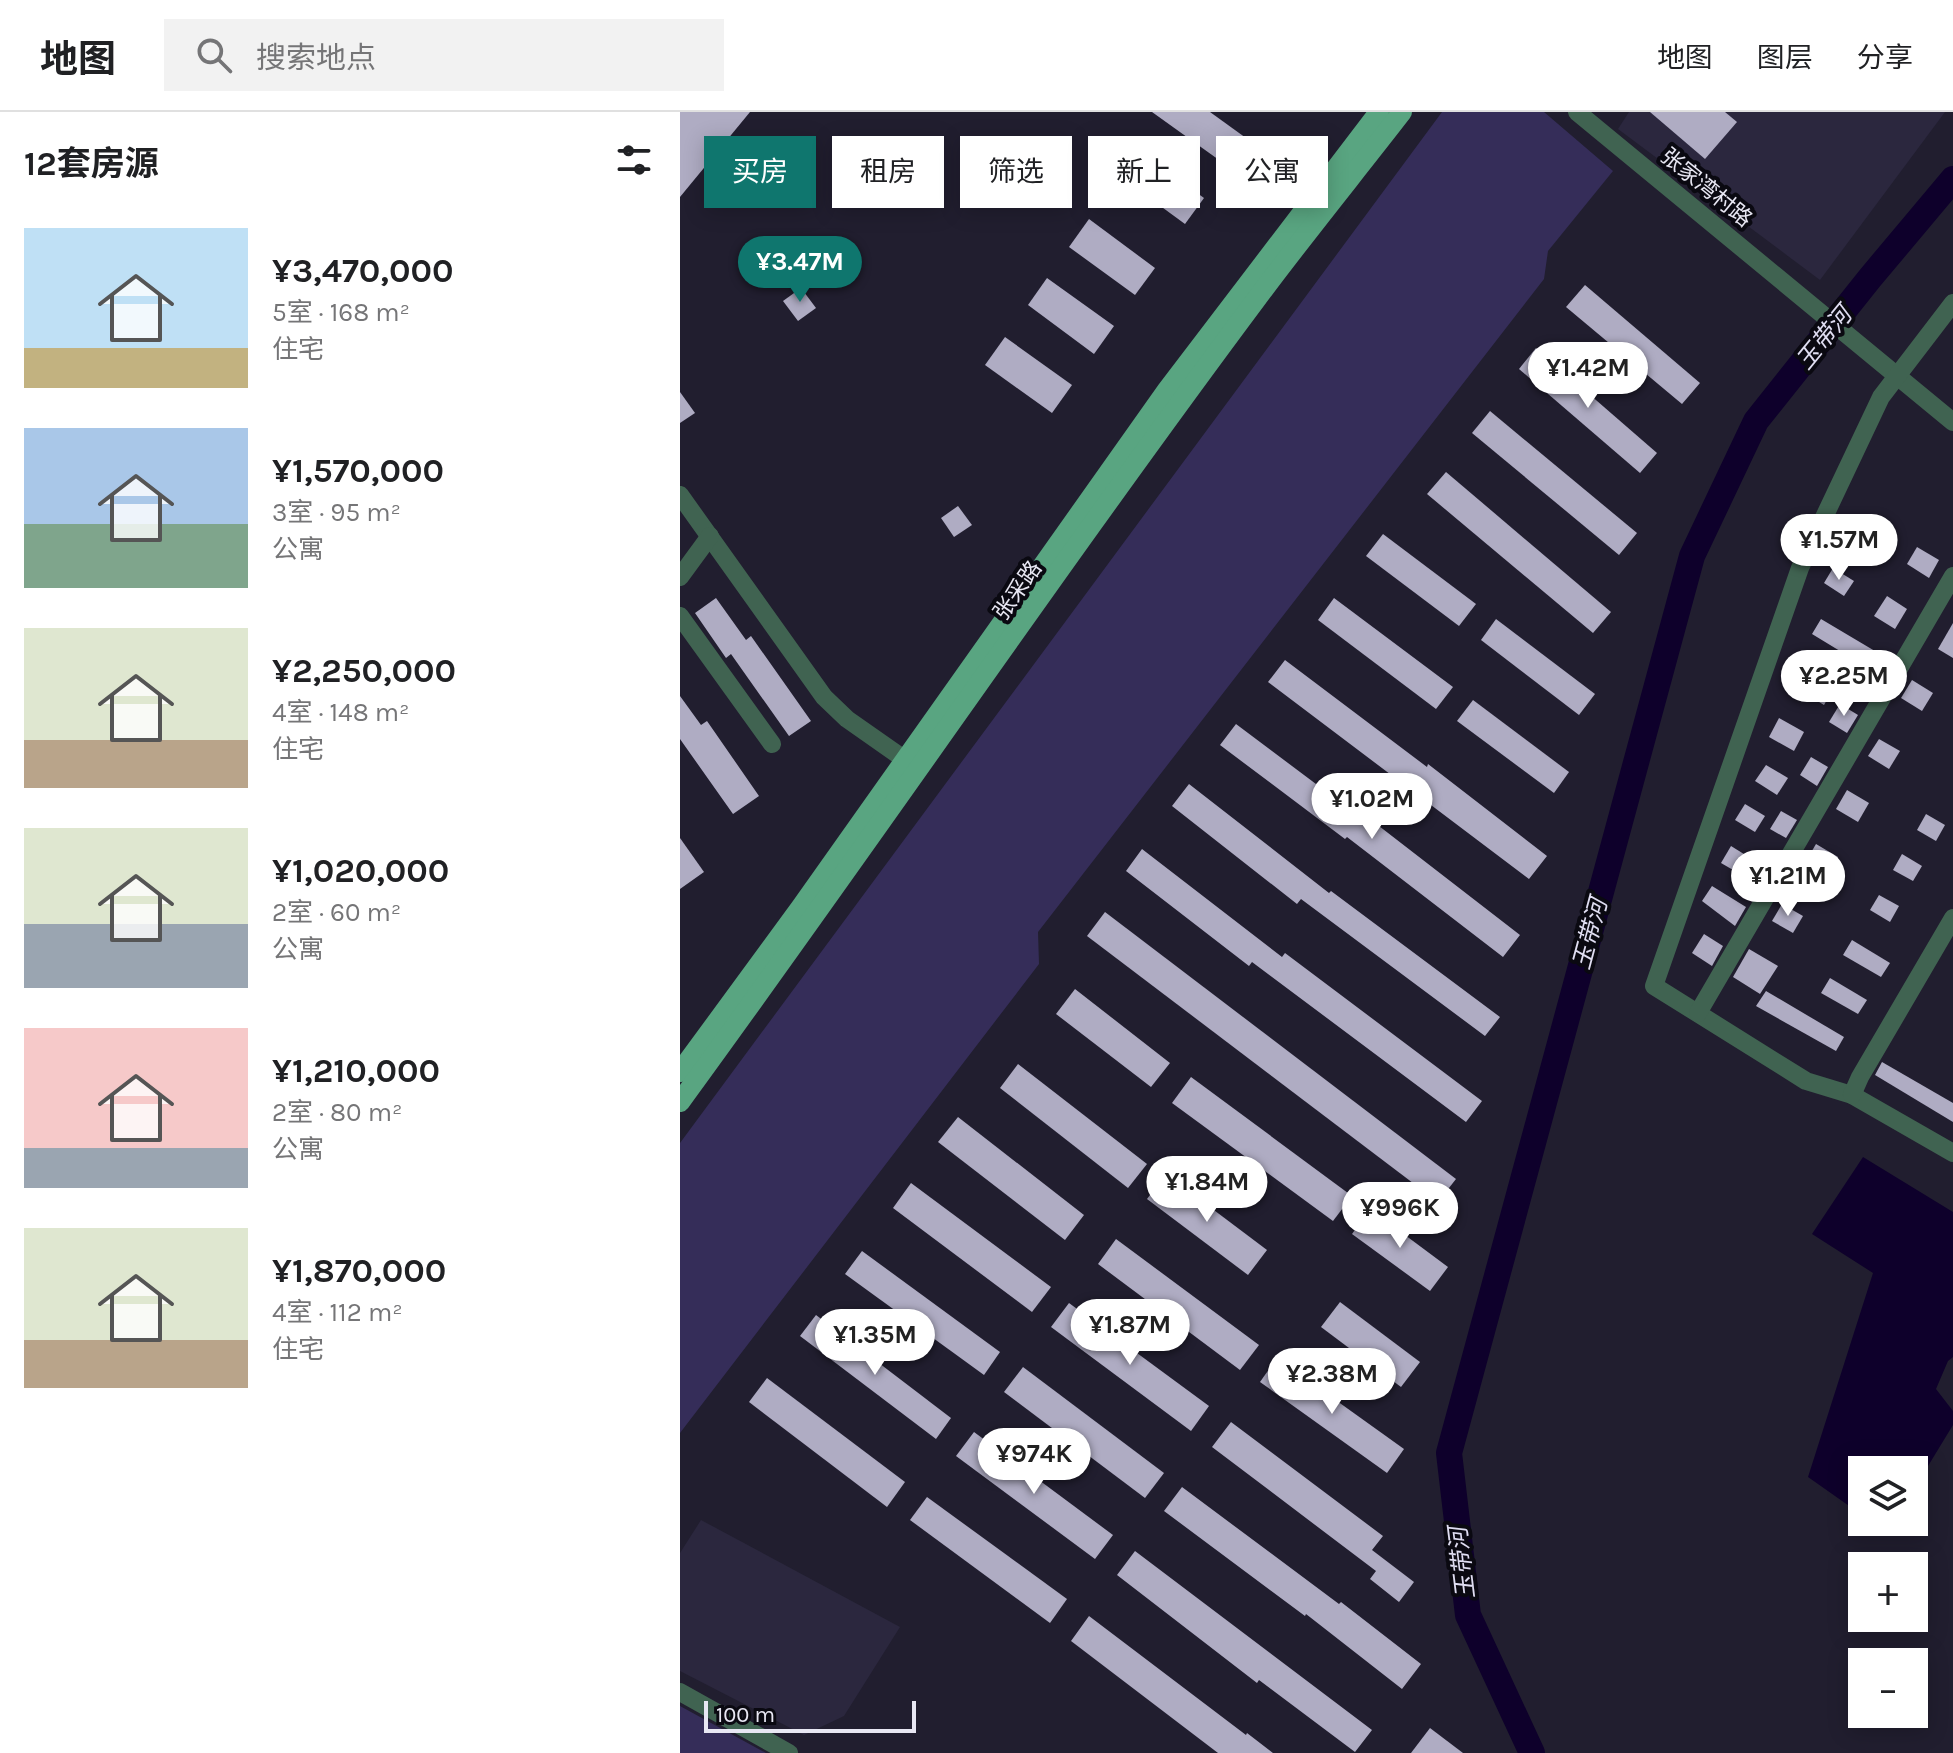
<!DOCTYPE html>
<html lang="zh">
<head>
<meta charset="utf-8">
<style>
  :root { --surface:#fff; --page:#f2f2f2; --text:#202124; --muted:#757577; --line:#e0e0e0; --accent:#0f766e }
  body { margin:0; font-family:Karla,"Noto Sans SC",sans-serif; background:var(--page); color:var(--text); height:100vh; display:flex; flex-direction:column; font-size:30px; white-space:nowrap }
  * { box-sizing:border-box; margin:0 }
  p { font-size:26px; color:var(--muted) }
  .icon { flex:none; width:44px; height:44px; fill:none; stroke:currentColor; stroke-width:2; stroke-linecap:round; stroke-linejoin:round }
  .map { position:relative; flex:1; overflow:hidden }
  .details { display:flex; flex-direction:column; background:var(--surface); width:680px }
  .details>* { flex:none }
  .guide { position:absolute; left:24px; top:24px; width:760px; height:72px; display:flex; gap:16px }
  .controls { position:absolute; left:1168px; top:1344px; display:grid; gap:16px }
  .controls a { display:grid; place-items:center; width:80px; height:80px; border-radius:0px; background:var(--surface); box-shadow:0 4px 20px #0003; font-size:40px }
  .scale { position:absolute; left:24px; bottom:20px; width:212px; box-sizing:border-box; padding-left:8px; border:4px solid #e8e7f3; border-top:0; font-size:22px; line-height:28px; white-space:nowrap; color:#e8e7f3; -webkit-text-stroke:6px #0a0911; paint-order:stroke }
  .price { position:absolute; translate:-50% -68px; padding:0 18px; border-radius:28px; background:#fff; color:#222; font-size:26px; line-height:52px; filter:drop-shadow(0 2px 4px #0008) }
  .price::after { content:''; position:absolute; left:50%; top:48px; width:24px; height:18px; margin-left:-12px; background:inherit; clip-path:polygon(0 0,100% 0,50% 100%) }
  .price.active { background:var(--accent); color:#fff }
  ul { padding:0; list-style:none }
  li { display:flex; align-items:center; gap:24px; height:200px; padding:0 24px }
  li span { display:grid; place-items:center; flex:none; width:224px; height:160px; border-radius:0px; color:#555 }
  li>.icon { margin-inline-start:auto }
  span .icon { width:96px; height:96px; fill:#fffc; stroke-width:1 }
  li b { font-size:34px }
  h2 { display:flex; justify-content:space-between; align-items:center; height:96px; padding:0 24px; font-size:34px }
  .pill { padding:0 28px; border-radius:0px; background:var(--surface); box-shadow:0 4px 20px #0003; font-size:28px; line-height:72px }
  .pill.active { background:var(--accent); color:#fff }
  header { display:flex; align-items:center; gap:48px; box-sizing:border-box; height:112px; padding:0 40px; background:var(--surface); border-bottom:2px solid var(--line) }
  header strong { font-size:38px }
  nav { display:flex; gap:44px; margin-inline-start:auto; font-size:28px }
  .search { width:560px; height:72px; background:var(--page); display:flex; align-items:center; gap:20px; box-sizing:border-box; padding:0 28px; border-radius:0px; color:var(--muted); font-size:30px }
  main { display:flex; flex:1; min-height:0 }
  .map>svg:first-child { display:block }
</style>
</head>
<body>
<header>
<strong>地图</strong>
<div class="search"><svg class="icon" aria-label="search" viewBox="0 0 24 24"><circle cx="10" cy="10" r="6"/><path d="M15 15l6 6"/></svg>搜索地点</div>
<nav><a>地图</a><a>图层</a><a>分享</a></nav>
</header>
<main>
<section class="details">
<h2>12套房源<svg class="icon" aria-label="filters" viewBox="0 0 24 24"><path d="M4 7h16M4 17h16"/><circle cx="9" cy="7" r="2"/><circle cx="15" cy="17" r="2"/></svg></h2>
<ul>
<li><span style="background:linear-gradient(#bfe0f5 75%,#c2b280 0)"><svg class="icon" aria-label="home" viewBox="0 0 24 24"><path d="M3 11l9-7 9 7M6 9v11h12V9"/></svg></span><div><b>¥3,470,000</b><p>5室 · 168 m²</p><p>住宅</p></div></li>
<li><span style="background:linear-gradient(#a9c7e8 60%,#7fa58c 0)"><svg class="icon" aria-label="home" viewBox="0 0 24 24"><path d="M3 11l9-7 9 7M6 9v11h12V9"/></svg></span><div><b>¥1,570,000</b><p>3室 · 95 m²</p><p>公寓</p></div></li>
<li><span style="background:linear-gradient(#dfe7d0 70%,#b9a48a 0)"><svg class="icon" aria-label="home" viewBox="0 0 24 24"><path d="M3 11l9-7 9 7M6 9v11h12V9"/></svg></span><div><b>¥2,250,000</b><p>4室 · 148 m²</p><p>住宅</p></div></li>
<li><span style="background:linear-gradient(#dfe7d0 60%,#9aa5b1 0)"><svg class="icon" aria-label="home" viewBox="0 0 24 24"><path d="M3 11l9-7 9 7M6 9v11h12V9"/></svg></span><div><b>¥1,020,000</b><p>2室 · 60 m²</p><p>公寓</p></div></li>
<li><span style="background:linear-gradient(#f6c9c9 75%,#9aa5b1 0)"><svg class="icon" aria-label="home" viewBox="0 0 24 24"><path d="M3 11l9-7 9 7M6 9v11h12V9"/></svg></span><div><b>¥1,210,000</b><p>2室 · 80 m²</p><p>公寓</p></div></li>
<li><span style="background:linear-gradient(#dfe7d0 70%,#b9a48a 0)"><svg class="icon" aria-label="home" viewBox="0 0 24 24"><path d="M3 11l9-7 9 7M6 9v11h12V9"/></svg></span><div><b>¥1,870,000</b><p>4室 · 112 m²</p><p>住宅</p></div></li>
</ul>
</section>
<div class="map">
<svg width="1273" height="1641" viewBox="0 0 1273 1641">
  <rect width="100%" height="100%" fill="#211e2f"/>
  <g fill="#2b273e">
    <polygon points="949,0 1265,0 1140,168 938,17"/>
    <polygon points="21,1408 220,1515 164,1604 124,1623 0,1559 0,1441"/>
  </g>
  <g fill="#352d59">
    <polygon points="762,0 864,0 933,59 868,139 864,167 358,820 359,852 0,1321 0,1031"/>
    <polygon points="0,1594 86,1641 0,1641"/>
  </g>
  <polygon fill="#0e002b" points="1183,1045 1273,1100 1273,1245 1268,1249 1256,1277 1273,1299 1273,1313 1234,1377 1234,1358 1182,1358 1182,1403 1128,1365 1193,1161 1132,1122"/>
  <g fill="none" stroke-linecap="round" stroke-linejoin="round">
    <polyline stroke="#0e002b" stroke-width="26" points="852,1641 788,1503 769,1341 1012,444 1076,309 1190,166 1273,67"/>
  </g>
  <g fill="#afacc3">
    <polygon points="0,0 70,0 0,85"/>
    <polygon points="472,0 530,0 566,26 546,53"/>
    <polygon points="970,0 1045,0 1057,10 1025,47"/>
    <polygon points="457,37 524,86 505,112 438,63"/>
    <polygon points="409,107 475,156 455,183 389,135"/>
    <polygon points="91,134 106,154 88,167 73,147"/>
    <polygon points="367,166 434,214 414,242 348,193"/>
    <polygon points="905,173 1020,271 1002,292 886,195"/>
    <polygon points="121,176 136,196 118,209 103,189"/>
    <polygon points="325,225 392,273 372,301 305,253"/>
    <polygon points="856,236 977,341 960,361 839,257"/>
    <polygon points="0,280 15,301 0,311"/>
    <polygon points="810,299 957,421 939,443 792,321"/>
    <polygon points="766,360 931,500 913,521 747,382"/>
    <polygon points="278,394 292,413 274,425 261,406"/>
    <polygon points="703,422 796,492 779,514 686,444"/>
    <polygon points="1237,435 1259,448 1249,466 1227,452"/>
    <polygon points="1153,456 1174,469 1164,484 1144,471"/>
    <polygon points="1207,484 1227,497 1215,517 1194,504"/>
    <polygon points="36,486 66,528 71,524 131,609 109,624 51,542 46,546 15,501"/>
    <polygon points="654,486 773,575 756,597 638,508"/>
    <polygon points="816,507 915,582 899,603 801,528"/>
    <polygon points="1141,507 1210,548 1199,567 1192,562 1185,574 1169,565 1178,550 1132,522"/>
    <polygon points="1273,511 1273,546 1258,537"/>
    <polygon points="605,548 747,655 748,652 867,744 849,767 588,570"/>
    <polygon points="1127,561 1153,577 1144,593 1118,577"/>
    <polygon points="1232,568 1253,581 1242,599 1221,586"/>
    <polygon points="0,584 21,613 27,609 79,684 53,702 0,627"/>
    <polygon points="793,588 889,660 874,681 777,609"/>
    <polygon points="1160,592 1178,603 1167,621 1149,610"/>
    <polygon points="1099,606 1124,620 1114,639 1089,625"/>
    <polygon points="556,612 696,717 699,714 840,823 823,845 667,725 665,727 540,633"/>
    <polygon points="1199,627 1220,639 1209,657 1188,644"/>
    <polygon points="1131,645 1148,655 1137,674 1120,663"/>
    <polygon points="1086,653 1108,666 1097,683 1075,669"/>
    <polygon points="509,672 649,781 651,779 820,905 805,924 621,787 617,792 492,694"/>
    <polygon points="1167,678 1189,691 1178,710 1156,697"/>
    <polygon points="1065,692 1085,704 1075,720 1055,708"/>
    <polygon points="1101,699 1117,708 1106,726 1090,717"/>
    <polygon points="1246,702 1265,713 1256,729 1237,718"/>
    <polygon points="0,726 24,760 0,777"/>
    <polygon points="1136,732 1158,745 1147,764 1125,751"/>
    <polygon points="1051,734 1088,757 1079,773 1041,751"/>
    <polygon points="462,737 602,845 605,841 802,989 786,1010 572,850 569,854 446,759"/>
    <polygon points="1222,742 1242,754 1233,769 1213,758"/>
    <polygon points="1032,774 1066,795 1055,814 1022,789"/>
    <polygon points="1199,783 1219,794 1210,810 1190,798"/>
    <polygon points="1102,792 1123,804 1113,821 1092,809"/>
    <polygon points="425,800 776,1067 758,1090 407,824"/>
    <polygon points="1024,822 1043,834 1032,854 1012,841"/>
    <polygon points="1172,828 1210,851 1201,865 1163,843"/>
    <polygon points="1069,837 1098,854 1080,882 1053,865"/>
    <polygon points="1150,866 1187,888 1178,902 1141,881"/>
    <polygon points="395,877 490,951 471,975 376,902"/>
    <polygon points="1086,879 1164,925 1156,939 1076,894"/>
    <polygon points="1202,950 1273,991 1273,1010 1195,963"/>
    <polygon points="338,952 467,1052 448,1076 320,976"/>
    <polygon points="511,965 672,1084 653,1109 492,991"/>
    <polygon points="278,1005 404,1103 385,1128 258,1030"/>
    <polygon points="486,1062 587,1138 568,1163 467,1087"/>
    <polygon points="231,1071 371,1175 352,1200 213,1096"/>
    <polygon points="690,1097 768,1155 750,1179 672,1122"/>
    <polygon points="436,1127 579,1233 560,1258 418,1152"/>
    <polygon points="182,1139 320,1240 304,1263 165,1162"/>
    <polygon points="660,1190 740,1250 721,1275 641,1215"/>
    <polygon points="389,1191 529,1294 511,1319 371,1215"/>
    <polygon points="136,1203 271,1306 256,1327 120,1224"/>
    <polygon points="597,1246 724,1337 707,1361 580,1270"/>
    <polygon points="343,1255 484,1361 465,1386 324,1280"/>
    <polygon points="87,1266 225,1370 207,1395 69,1290"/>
    <polygon points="551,1310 703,1424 692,1438 734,1470 719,1490 690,1467 696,1459 532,1335"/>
    <polygon points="294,1320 433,1423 415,1447 276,1344"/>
    <polygon points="502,1375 659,1492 661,1490 741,1552 722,1577 626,1502 625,1504 484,1399"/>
    <polygon points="247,1385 387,1487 370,1511 230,1408"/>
    <polygon points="455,1439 692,1618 675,1640 579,1568 577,1571 437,1463"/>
    <polygon points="409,1504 566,1623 567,1621 593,1641 538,1641 391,1529"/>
    <polygon points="750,1616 783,1641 731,1641"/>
  </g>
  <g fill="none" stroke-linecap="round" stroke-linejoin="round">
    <g stroke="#406351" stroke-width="18">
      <polyline points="897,0 1273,310"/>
      <polyline points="1273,191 1201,285 1120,456 974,874 1126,969 1172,983 1273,1041"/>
      <polyline points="0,383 144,585 167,607 237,656"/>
      <polyline points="0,465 30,424"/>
      <polyline points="0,504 92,632"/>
      <polyline points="1018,901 1273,464"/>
      <polyline points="1172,983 1180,965 1273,806"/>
      <polyline points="0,1580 109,1641"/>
    </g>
    <g stroke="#59a581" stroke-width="20">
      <polyline points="0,960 121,795 487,278 699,0"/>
      <path d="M0 990C195 723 381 449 578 185 625 122 674 62 722 0"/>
    </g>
  </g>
  <g text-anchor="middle" stroke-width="8" stroke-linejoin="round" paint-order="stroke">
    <g font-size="22" fill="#e8e7f3" stroke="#0a0911">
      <text transform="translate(1027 75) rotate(39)" y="8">张家湾村路</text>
      <text transform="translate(337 478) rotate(-55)" y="8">张采路</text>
    </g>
    <g font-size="24" font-style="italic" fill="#e0def2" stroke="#0a0911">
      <text transform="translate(1144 226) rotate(-51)" y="8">玉带河</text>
      <text transform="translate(910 822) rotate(-75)" y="8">玉带河</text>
      <text transform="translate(782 1451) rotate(-97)" y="8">玉带河</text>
    </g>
  </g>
</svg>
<div class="controls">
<a><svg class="icon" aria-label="layers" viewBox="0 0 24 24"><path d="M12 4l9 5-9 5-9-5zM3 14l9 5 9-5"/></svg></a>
<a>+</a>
<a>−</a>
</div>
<div class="scale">100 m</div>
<b class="price active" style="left:120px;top:192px">¥3.47M</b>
<b class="price" style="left:908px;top:298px">¥1.42M</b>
<b class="price" style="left:1159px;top:470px">¥1.57M</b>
<b class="price" style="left:1164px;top:606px">¥2.25M</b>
<b class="price" style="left:692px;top:729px">¥1.02M</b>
<b class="price" style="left:1108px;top:806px">¥1.21M</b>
<b class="price" style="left:527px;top:1112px">¥1.84M</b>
<b class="price" style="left:720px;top:1138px">¥996K</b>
<b class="price" style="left:450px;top:1255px">¥1.87M</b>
<b class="price" style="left:195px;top:1265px">¥1.35M</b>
<b class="price" style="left:652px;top:1304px">¥2.38M</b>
<b class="price" style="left:354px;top:1384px">¥974K</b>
<div class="guide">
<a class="pill active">买房</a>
<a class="pill">租房</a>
<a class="pill">筛选</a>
<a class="pill">新上</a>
<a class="pill">公寓</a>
</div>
</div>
</main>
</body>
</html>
